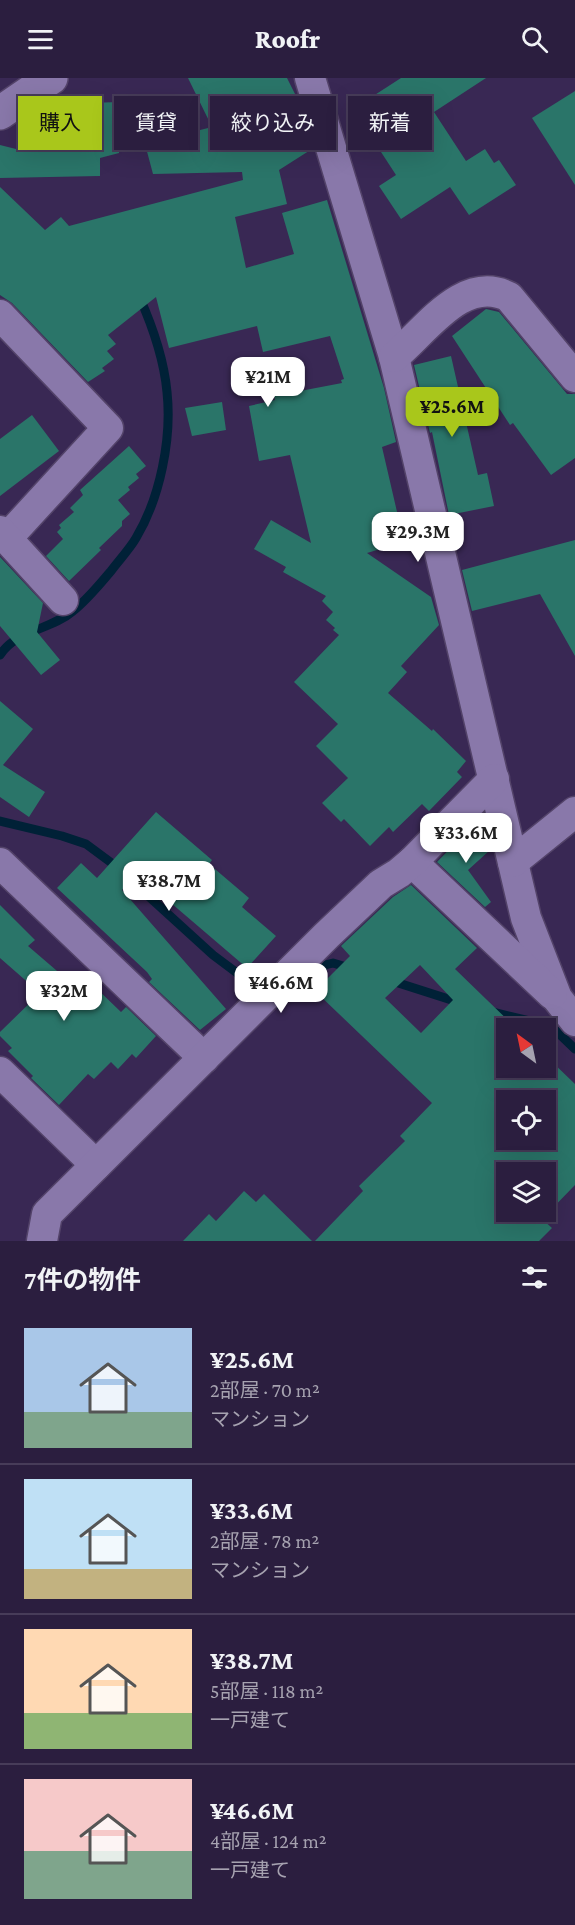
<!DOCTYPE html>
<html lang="ja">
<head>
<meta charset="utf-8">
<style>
  :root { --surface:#2b1e3f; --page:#372b4a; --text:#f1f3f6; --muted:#a6a2b0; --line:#473c59; --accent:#a9c71b }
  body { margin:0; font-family:"Crimson Pro","Noto Sans JP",serif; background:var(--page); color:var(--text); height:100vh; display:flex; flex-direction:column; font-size:22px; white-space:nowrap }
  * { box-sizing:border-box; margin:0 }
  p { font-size:20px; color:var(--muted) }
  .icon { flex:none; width:33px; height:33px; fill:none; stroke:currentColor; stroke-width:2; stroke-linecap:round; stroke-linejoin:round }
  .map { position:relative; height:1163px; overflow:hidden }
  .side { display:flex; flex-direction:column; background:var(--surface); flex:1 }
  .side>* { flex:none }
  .top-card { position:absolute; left:18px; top:18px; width:540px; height:54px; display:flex; gap:12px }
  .needle { width:39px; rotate:327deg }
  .fabs { position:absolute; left:496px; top:940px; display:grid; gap:12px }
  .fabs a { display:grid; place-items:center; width:60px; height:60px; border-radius:0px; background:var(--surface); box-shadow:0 6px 24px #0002,0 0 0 2px var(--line); font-size:30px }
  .price { position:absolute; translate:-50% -51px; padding:0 14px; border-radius:12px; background:#fff; color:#222; font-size:20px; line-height:39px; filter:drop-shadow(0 2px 3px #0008) }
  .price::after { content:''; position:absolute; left:50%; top:36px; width:18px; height:14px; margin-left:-9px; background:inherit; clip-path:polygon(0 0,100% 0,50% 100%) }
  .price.on { background:var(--accent); color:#111 }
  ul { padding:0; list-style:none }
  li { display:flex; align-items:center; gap:18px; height:150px; padding:0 24px }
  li+li { border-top:2px solid var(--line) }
  li span { display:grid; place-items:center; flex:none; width:168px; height:120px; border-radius:0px; color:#555 }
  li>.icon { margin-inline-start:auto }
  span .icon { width:72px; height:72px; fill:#fffc; stroke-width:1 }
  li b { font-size:26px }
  h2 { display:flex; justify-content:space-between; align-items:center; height:72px; padding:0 24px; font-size:26px }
  .chip { padding:0 21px; border-radius:0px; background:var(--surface); box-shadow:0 6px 24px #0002,0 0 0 2px var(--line); font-size:21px; line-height:54px }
  .chip.on { background:var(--accent); color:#111 }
  header { display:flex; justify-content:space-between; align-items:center; height:78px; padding:0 24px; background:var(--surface); font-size:27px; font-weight:800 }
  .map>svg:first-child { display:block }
</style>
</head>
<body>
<header><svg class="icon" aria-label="menu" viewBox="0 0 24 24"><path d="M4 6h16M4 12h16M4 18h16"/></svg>Roofr<svg class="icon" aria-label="search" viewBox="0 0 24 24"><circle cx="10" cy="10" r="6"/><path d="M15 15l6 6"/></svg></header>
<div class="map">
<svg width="575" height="1163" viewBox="0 0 575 1163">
  <rect width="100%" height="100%" fill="#392854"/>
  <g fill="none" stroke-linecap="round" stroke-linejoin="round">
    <g stroke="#002137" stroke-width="9">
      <path d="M0 577C16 552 51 552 73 533 88 521 99 507 111 493 119 482 129 472 136 460 160 420 172 361 167 314 164 282 152 247 139 218"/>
      <polyline points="0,743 62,758 86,766 113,786 213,877 264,915"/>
      <polyline points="389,902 464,926"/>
      <polyline points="275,924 278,926 325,887 333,885 353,891"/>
      <polyline points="492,934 551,948 575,971"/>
    </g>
  </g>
  <g fill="#2a7569" fill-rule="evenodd">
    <polygon points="188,0 287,0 300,26 287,32 312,71 279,92 287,126 235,139 246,190 294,176 282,135 327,122 384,310 396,364 382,369 404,464 367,475 431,519 439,547 401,588 407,594 388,615 432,653 433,651 466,683 457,694 462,699 429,733 422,726 393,754 389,749 370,768 344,741 341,744 322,725 348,700 316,668 338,646 294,604 339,557 333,552 335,550 326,542 333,534 322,523 326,518 283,494 286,489 254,471 271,442 311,465 290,377 259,383 249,328 275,322 274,318 342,305 341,302 344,301 330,258 263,274 257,248 169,270 156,219 108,257 116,266 107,273 114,281 102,290 105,293 88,304 12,225 0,217 0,109 45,152 61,139 69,148 243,102 242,94 153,96 145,66 212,49"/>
    <polygon points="401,0 486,0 434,34 466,83 485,71 494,85 499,82 516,107 469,137 450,109 401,141 379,108 396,97 353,31"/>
    <polygon points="575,13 575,107 532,40"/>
    <polygon points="119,24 119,75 100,80 100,98 0,100 0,67 16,71 22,45 30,46 32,38 63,45 63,34 89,33 89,25"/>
    <polygon points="486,231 499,234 567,316 575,316 575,380 551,397 513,345 510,347 452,258"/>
    <polygon points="451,278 478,397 487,395 494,428 449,437 432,354 430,355 414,287"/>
    <polygon points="222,324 226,352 192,358 185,330"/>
    <polygon points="32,337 59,373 0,418 0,361"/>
    <polygon points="129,368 146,388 136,396 139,400 128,409 130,412 118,422 130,436 122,443 122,448 99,470 101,472 69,503 46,478 63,461 57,454 61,450 59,447 74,434 70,430 83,417 80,412"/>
    <polygon points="575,462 575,578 540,516 472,533 462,492"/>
    <polygon points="0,479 43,525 37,554 60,582 41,597 0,548"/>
    <polygon points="0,623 33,651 3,687 45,714 29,739 0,719"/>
    <polygon points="156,734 212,782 209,786 249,820 242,829 276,858 247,890 137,796 122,812 226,931 200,952 149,904 152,901 147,894 57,810 81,785 97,800"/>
    <polygon points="470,750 489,773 468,792 491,824 485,829 437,784"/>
    <path d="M411 807 477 870 455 891 517 951H507V990H546V978L575 1006V1107L542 1141 552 1150 539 1163H315L363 1113 359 1108 405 1063 400 1058 432 1025 315 913 350 878 341 868 393 819ZM420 887 453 922 421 955 385 920ZM507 1023H546V1062H507ZM507 1095H546V1134H507Z"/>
    <polygon points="0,827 35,862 28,868 85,917 94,908 121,934 126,929 156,958 136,980 132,976 118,991 111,984 94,1001 88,996 59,1027 31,1000 33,998 8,973 12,970 0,958 0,954 40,915 0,880"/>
    <polygon points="244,1113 256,1124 264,1116 312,1163 183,1163 209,1136 216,1143"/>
  </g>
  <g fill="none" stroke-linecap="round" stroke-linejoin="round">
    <defs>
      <g id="minor">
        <polyline points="310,0 394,279 526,840 557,920 575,943"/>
        <polyline points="0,237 108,350 7,460"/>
        <path d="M394 279C425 254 463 195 509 219L575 299"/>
        <polyline points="0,453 63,522"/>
        <polyline points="412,784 552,916"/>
        <polyline points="513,784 575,734"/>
        <polyline points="0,785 204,980"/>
        <polyline points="0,994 96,1087"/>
        <polyline points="42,1163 47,1136 327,857 381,806 399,795 412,784 494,701"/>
      </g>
      <polyline id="tertiary" points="0,35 51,0"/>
    </defs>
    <use href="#minor" stroke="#534369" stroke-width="33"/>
    <use href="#tertiary" stroke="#534369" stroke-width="36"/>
    <use href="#minor" stroke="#8978aa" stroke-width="30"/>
    <use href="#tertiary" stroke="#8978aa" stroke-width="33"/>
  </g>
</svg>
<div class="fabs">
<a><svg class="needle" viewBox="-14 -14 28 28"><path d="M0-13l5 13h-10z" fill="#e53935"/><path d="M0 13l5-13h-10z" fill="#a6a2b0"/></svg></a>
<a><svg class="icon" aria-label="locate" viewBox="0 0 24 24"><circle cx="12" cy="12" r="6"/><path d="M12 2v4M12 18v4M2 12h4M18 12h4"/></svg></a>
<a><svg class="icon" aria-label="layers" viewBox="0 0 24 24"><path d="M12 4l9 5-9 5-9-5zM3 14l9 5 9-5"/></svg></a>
</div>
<b class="price" style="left:268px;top:330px">¥21M</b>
<b class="price on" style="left:452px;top:360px">¥25.6M</b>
<b class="price" style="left:418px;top:485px">¥29.3M</b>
<b class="price" style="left:466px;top:786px">¥33.6M</b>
<b class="price" style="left:169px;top:834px">¥38.7M</b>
<b class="price" style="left:281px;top:936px">¥46.6M</b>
<b class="price" style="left:64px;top:944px">¥32M</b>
<div class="top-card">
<a class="chip on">購入</a>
<a class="chip">賃貸</a>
<a class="chip">絞り込み</a>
<a class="chip">新着</a>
</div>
</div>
<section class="side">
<h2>7件の物件<svg class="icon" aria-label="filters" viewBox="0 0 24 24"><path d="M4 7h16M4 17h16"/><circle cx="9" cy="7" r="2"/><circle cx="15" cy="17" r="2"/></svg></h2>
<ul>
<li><span style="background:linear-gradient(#a9c7e8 70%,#7fa58c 0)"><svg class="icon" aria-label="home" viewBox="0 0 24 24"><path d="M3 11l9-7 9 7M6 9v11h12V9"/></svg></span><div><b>¥25.6M</b><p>2部屋 · 70 m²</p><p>マンション</p></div></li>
<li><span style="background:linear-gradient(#bfe0f5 75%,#c2b280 0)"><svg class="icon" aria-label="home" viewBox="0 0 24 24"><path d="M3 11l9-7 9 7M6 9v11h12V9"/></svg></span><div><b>¥33.6M</b><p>2部屋 · 78 m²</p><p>マンション</p></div></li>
<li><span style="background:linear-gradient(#ffd9b3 70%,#8fb573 0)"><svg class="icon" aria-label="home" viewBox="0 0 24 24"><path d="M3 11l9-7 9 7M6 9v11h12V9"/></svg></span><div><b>¥38.7M</b><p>5部屋 · 118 m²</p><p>一戸建て</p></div></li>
<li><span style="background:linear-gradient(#f6c9c9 60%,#7fa58c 0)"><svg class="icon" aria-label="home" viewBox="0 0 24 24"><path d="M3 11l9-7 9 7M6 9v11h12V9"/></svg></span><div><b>¥46.6M</b><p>4部屋 · 124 m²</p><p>一戸建て</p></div></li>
</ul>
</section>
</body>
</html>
